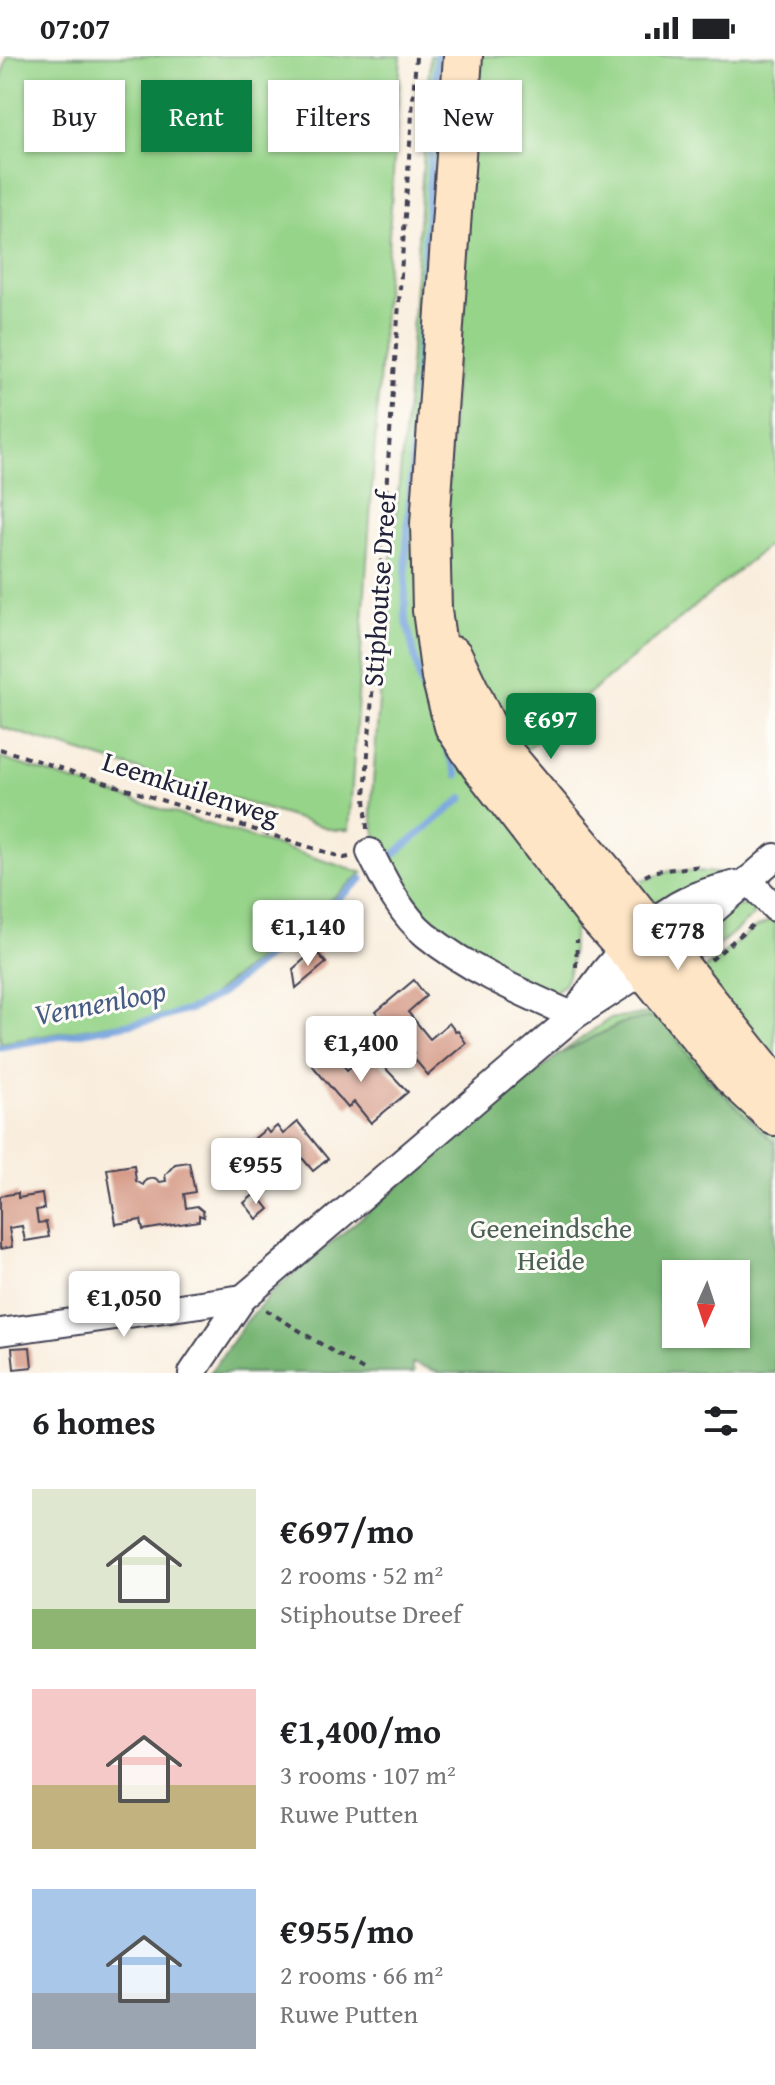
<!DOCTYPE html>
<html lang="en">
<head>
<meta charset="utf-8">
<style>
  :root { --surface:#fff; --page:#f6f6f6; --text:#202124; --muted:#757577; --accent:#0b8043 }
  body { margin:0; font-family:"Gentium Book Plus",serif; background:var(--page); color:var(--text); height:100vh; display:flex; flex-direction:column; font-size:30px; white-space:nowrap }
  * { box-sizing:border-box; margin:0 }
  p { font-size:26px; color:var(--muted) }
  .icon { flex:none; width:44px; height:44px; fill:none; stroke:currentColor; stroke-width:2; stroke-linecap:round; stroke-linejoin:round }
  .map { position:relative; height:1317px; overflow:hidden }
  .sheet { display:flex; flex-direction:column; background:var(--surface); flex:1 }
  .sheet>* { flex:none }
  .guide { position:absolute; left:24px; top:24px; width:728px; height:72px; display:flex; gap:16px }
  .needle { width:52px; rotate:183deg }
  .buttons { position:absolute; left:662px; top:1204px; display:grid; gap:16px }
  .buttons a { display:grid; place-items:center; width:88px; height:88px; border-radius:0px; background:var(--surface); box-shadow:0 2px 6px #0004; font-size:40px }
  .price { position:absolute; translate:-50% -68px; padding:0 18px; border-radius:8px; background:#fff; color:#222; font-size:26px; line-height:52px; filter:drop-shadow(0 2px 4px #0008) }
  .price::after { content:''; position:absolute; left:50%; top:48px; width:24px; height:18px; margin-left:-12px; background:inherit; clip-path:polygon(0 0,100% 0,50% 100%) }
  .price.current { background:var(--accent); color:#fff }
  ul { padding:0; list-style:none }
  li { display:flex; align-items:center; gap:24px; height:200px; padding:0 32px }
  li span { display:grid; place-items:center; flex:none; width:224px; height:160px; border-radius:0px; color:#555 }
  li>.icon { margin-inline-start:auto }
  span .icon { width:96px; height:96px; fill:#fffc; stroke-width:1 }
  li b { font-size:34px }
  h2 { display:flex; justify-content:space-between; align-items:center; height:96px; padding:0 32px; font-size:34px }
  .pill { padding:0 28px; border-radius:0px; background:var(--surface); box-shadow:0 2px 6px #0004; font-size:28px; line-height:72px }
  .pill.current { background:var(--accent); color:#fff }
  .status { display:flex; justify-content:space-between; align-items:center; height:56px; padding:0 40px; background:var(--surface); direction:ltr }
  .status svg { height:22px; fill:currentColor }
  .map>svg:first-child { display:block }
</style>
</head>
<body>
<div class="status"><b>07:07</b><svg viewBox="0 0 49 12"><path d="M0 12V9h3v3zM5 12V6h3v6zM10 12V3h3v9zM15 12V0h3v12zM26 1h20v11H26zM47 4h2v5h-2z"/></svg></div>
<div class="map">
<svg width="775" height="1317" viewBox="0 0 775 1317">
  <rect width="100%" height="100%" fill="#fdfcf7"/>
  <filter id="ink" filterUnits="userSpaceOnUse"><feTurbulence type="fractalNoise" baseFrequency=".0125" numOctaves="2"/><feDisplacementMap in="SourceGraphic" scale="16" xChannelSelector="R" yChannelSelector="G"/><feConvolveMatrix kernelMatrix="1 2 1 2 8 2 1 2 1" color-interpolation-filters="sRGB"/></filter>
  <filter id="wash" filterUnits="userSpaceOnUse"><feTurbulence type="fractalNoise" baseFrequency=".006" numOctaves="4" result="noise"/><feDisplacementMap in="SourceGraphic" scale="32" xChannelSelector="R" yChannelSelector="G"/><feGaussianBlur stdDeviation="1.8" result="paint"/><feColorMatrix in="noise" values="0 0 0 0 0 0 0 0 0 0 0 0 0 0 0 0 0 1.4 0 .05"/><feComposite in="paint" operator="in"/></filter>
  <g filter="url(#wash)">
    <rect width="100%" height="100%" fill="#f9eede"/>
    <g fill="#96d489" stroke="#5c7b62" stroke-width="2">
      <polygon points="7,0 401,0 349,774 334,774 0,671 0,29"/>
      <path d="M430 0H452L418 529 579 864C564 890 582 922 551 938L471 903 415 858 380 799 371 756 383 587 408 338Z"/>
      <polygon points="474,0 775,0 775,484 573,651 520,699 480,641 452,571 444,499"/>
      <polygon points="0,702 363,817 193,955 0,987"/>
      <polygon points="670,815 699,815 723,818 659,849 646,847 636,827"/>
      <polygon points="734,850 750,850 754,859 693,911 693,887"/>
      <polygon points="775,862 775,1017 697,919 753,873"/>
      <polygon points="661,947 775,1065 775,1088 708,1023 680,988 666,958 622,967 558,999 609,963 645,958"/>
    </g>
    <path fill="#78b675" stroke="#4d6c58" stroke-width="2" fill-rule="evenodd" d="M666 958 680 988 708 1023 775 1088V1317H441L412 1307 414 1317H210L244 1268 275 1233 558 999 622 967ZM676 1218H736V1278H676Z"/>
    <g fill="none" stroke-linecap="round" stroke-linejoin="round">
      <g stroke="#73a2dd" stroke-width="7">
        <polyline points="431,654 421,629 405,559 406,500 437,0"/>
        <polyline points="445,688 457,719"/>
        <polyline points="386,805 463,742"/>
        <polyline points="304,871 362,823"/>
        <polyline points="0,991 158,963 194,952 219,939 285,887"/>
      </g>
    </g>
    <g id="blocks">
      <g fill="#d79d8a">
        <polygon points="315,894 326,907 296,932 293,913"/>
        <polygon points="414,924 426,940 408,956 430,983 449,967 456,976 458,975 466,987 428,1019 411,999 414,997 391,970 388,972 376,956"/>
        <polygon points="330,993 347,1014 369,995 408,1036 371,1067 354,1046 348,1052 312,1009"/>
        <polygon points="298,1066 328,1103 313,1115 294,1092 265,1117 244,1091 266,1073 269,1077 277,1070 283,1078"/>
        <polygon points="189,1106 195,1136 184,1138 186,1152 197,1150 203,1155 204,1161 199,1159 199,1165 143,1174 141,1164 116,1168 107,1113 134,1109 136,1125 143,1129 146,1124 155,1122 160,1126 166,1125 165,1119 175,1108"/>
        <polygon points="18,1137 18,1142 42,1138 44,1153 36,1154 38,1167 46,1166 49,1181 25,1185 22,1170 9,1172 12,1191 0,1193 0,1140"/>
        <polygon points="256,1137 269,1153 257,1163 244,1147"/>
        <polygon points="30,1291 32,1311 14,1313 12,1292"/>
      </g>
    </g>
  </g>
  <g filter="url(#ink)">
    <use href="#blocks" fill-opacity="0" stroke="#424153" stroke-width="2"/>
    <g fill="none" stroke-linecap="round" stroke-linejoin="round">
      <defs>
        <g id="minor">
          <path d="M370 796C384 824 400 858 426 879 469 914 523 937 574 960"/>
          <polyline points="748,824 775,852"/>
          <path d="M577 954C606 908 643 864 693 841 706 835 722 832 736 828"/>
          <polyline points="0,1276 243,1242"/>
          <polyline points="192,1317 243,1242 574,960 645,914 775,801"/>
        </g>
        <g id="secondary">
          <polyline points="463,0 430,468 432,554 441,621 454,670 480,709 594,857 645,914 731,1019 775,1060"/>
          <polyline points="453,600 493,684 619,834 775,1029"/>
        </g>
      </defs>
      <use href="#minor" stroke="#424153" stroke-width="30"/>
      <use href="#secondary" stroke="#424153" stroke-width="42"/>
      <g stroke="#424153" stroke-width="4" stroke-dasharray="6 6" stroke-linecap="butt">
        <polyline points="0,693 344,802 349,801"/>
        <polyline points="367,773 365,741 416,0"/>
        <polyline points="645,820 655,815 703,810"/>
        <polyline points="711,904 756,866"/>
        <polyline points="576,911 577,884"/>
        <polyline points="266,1254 368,1317"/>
      </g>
      <use href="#minor" stroke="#fff" stroke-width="26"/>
      <use href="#secondary" stroke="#fee5c5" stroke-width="38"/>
    </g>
  </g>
  <g text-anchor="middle" stroke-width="6" stroke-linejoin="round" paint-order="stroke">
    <g font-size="28" fill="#22223b" stroke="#fdfcf7">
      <text transform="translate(379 533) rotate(-86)" y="10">Stiphoutse Dreef</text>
      <text transform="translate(191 732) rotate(18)" y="10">Leemkuilenweg</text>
    </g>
    <g font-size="28" fill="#4b6056" stroke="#fdfcf7">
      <text x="551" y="1182">Geeneindsche<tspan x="551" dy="32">Heide</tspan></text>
    </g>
    <g font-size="30" font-style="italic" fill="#465c84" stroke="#fdfcf7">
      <text transform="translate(100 947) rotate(-11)" y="10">Vennenloop</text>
    </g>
  </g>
</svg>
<div class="buttons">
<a><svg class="needle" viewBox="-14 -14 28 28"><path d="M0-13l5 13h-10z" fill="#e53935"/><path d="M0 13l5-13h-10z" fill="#757577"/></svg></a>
</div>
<b class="price current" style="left:551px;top:705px">€697</b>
<b class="price" style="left:308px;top:912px">€1,140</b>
<b class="price" style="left:678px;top:916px">€778</b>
<b class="price" style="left:361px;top:1028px">€1,400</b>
<b class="price" style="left:256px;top:1150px">€955</b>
<b class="price" style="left:124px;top:1283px">€1,050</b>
<div class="guide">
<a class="pill">Buy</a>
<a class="pill current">Rent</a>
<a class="pill">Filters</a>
<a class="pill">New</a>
</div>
</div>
<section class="sheet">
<h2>6 homes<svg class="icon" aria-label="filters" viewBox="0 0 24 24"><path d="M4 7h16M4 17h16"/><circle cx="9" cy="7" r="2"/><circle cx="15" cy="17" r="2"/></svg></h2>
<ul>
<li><span style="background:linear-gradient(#dfe7d0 75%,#8fb573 0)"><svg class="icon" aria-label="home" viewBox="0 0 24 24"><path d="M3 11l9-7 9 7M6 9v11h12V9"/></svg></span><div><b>€697/mo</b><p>2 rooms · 52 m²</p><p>Stiphoutse Dreef</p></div></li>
<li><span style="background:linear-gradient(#f6c9c9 60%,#c2b280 0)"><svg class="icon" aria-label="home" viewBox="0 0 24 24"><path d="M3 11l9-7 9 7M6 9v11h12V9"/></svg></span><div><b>€1,400/mo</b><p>3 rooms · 107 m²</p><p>Ruwe Putten</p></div></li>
<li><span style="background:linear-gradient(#a9c7e8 65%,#9aa5b1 0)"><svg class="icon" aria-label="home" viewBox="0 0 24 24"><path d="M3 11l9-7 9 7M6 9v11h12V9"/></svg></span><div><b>€955/mo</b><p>2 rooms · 66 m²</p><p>Ruwe Putten</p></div></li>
</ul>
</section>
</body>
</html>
